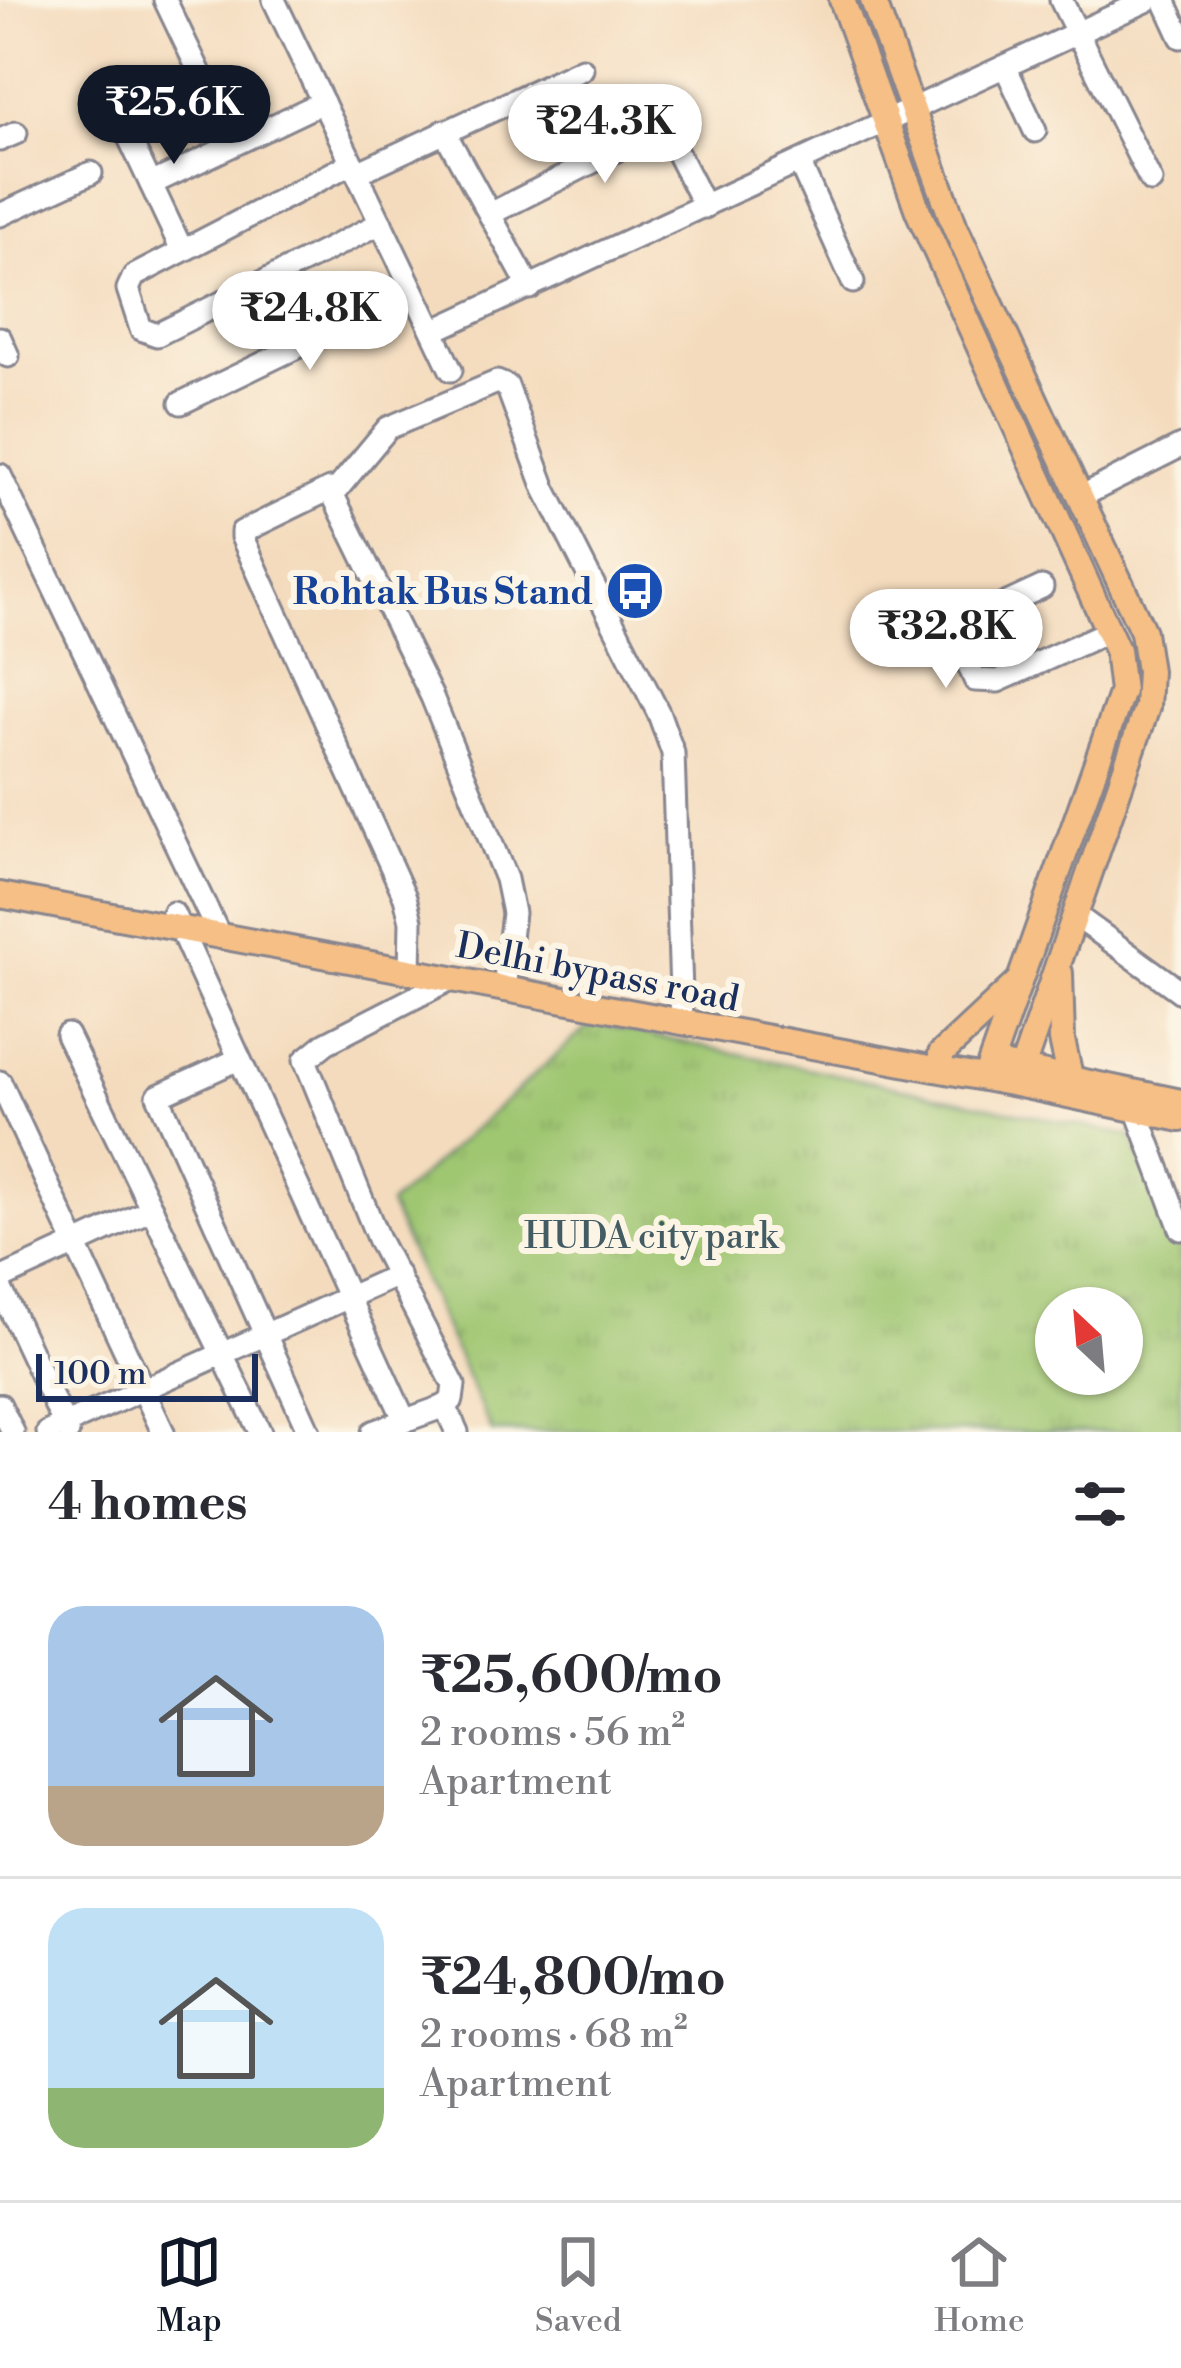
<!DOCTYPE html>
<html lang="en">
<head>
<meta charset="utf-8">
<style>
  :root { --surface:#fff; --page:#f2f2f3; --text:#2b2b33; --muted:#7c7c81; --line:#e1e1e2; --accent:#111827 }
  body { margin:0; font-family:"Libre Bodoni",serif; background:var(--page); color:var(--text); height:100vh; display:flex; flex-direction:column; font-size:45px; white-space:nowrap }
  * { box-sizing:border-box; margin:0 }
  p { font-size:39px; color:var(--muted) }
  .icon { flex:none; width:66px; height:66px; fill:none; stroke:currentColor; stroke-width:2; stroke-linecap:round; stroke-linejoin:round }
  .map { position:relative; height:1432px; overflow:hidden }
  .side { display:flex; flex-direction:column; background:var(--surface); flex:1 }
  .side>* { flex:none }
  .needle { width:78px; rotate:334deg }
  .tools { position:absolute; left:1035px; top:1287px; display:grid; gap:24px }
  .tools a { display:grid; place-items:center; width:108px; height:108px; border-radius:50%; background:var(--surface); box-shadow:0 3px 9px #0004; font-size:60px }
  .scale { position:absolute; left:36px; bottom:30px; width:222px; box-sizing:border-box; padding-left:12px; border:6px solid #1b2f5e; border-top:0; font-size:33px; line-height:42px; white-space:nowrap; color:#1b2f5e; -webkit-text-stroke:9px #fcf5e5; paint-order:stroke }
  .price { position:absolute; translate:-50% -102px; padding:0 27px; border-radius:42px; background:#fff; color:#222; font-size:39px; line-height:78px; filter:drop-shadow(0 3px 6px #0008) }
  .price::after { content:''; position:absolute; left:50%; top:72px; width:36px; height:27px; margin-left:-18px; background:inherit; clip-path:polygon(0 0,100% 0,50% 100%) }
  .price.active { background:var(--accent); color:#fff }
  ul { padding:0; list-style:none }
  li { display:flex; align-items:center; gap:36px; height:300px; padding:0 48px }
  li+li { border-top:3px solid var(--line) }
  li span { display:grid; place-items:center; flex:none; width:336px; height:240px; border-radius:36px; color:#555 }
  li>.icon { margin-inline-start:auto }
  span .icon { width:144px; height:144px; fill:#fffc; stroke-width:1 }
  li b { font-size:51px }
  h2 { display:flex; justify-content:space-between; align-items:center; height:144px; padding:0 48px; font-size:51px }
  .menu { display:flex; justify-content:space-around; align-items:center; height:168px; border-top:3px solid var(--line); background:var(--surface); font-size:33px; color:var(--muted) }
  .menu a { display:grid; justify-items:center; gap:6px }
  .menu .active { color:var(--accent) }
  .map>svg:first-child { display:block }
</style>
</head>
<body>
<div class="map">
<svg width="1181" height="1432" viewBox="0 0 1181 1432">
  <defs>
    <pattern id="park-tufts" width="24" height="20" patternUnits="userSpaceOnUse" patternTransform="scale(3)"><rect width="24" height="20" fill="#9fc671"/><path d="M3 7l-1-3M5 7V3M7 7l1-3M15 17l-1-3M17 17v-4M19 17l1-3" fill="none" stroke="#88aa64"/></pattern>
  </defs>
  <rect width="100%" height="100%" fill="#fcf5e5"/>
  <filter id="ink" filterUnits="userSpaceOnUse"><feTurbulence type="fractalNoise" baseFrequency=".00833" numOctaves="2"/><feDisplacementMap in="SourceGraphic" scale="24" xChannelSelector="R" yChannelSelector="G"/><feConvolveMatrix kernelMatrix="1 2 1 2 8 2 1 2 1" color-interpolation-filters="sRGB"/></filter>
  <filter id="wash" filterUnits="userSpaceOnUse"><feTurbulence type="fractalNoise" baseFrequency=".004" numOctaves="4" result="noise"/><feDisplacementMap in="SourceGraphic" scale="48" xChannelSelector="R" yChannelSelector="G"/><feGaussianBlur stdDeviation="2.7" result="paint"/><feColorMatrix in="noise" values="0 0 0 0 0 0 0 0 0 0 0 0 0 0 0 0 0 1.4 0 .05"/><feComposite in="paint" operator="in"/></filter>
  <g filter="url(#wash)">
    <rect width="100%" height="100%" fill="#f4dbbd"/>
    <path fill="url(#park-tufts)" stroke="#5d7a68" stroke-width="3" fill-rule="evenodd" d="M592 1023 1131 1136 1181 1249V1432H492L389 1205ZM1056 1308H1122V1374H1056Z"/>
  </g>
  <g filter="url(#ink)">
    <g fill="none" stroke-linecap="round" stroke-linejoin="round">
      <defs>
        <g id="minor">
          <polyline points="165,0 234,144"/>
          <polyline points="274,0 451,370"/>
          <polyline points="1061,0 1151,181"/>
          <polyline points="1164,0 1181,37"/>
          <polyline points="1005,66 1035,131"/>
          <polyline points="115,108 182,250"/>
          <polyline points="444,131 530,288"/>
          <polyline points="0,140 16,133"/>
          <polyline points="799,162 853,282"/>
          <polyline points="352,163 134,276 128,289 141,329 157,335 381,223"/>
          <polyline points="357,173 582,69"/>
          <polyline points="151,184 323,102"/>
          <polyline points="490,214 656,130 669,137 705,207"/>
          <polyline points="0,215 91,173"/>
          <polyline points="433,331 1148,0"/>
          <polyline points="0,338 8,356"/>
          <polyline points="181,403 413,291"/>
          <polyline points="0,475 220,937"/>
          <polyline points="334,493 388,428 497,382 507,386 545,489 659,714 673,753 682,1023"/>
          <polyline points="1082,496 1181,446"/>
          <polyline points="1042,587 958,626 956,635 975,680 998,681 1109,631"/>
          <polyline points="173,913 405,1421"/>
          <polyline points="1075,915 1181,992"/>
          <polyline points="410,972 411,921 405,897 242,537 242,532 330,489 432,697 506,879 513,913 504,990"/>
          <polyline points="449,980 326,1043 305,1060 379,1241 454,1385 452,1400 445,1406 457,1432"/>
          <polyline points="67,1035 260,1432"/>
          <polyline points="239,1059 158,1096 309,1432"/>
          <polyline points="0,1082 163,1432"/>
          <polyline points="1133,1101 1181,1229"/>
          <polyline points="0,1279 152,1209"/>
          <polyline points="0,1287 68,1432"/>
          <polyline points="0,1405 13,1432"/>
          <polyline points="48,1432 398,1275"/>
          <polyline points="373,1432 445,1406"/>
        </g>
        <g id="major">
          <polyline points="842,0 918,211 1117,650 1122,691 986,1076"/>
          <polyline points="873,0 955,227 1143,632 1149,671 1147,707 1017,1083"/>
          <polyline points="0,895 1016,1084 1181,1119"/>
          <polyline points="1060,973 1062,1040 1070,1076"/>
          <polyline points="941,1054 1018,982"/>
          <polyline points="993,1063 1181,1102"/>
        </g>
      </defs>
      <use href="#minor" stroke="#88858e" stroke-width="27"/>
      <use href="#major" stroke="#88858e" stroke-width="30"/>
      <use href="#minor" stroke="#fff" stroke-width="21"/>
      <use href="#major" stroke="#f5bf86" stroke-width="24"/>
    </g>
  </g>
  <defs>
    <symbol id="bus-disc" viewBox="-11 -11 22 22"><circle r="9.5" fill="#1a4fb4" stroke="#fcf5e5"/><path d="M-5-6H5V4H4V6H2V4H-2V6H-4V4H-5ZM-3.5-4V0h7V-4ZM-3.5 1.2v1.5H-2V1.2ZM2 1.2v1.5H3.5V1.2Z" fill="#fff"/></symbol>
  </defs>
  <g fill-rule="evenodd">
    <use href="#bus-disc" x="602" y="558" width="66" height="66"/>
  </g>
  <g text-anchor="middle" stroke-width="12" stroke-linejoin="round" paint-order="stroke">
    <g font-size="36" font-weight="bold" fill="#164399" stroke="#fcf5e5" text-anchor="end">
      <text x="593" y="604">Rohtak Bus Stand</text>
    </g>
    <g font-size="36" fill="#1b2f5e" stroke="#fcf5e5">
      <text transform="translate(598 971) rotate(11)" y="13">Delhi bypass road</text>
    </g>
    <g font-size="36" fill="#435c64" stroke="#fcf5e5">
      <text x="651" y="1248">HUDA city park</text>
    </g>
  </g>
</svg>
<div class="tools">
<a><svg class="needle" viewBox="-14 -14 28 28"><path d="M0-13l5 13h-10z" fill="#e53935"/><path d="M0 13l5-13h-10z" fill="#7c7c81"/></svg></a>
</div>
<div class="scale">100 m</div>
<b class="price active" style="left:174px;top:167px">₹25.6K</b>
<b class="price" style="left:605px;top:186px">₹24.3K</b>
<b class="price" style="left:310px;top:373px">₹24.8K</b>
<b class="price" style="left:946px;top:691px">₹32.8K</b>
</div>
<section class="side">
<h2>4 homes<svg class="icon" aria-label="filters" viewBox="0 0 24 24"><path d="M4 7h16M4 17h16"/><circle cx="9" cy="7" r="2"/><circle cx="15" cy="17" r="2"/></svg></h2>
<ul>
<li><span style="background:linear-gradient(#a9c7e8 75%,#b9a48a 0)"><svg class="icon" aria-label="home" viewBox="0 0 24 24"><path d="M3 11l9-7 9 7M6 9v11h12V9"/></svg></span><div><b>₹25,600/mo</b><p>2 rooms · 56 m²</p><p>Apartment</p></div></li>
<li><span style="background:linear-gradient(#bfe0f5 75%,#8fb573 0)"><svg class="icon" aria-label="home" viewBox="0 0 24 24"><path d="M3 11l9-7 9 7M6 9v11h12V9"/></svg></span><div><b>₹24,800/mo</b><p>2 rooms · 68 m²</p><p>Apartment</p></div></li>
</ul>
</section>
<nav class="menu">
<a class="active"><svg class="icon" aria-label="map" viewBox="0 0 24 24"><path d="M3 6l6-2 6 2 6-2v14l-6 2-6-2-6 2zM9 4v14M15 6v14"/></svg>Map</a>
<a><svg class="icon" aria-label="saved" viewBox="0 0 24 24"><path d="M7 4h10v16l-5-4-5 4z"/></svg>Saved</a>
<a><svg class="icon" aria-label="home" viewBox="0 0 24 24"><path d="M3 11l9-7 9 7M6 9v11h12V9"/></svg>Home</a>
</nav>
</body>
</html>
